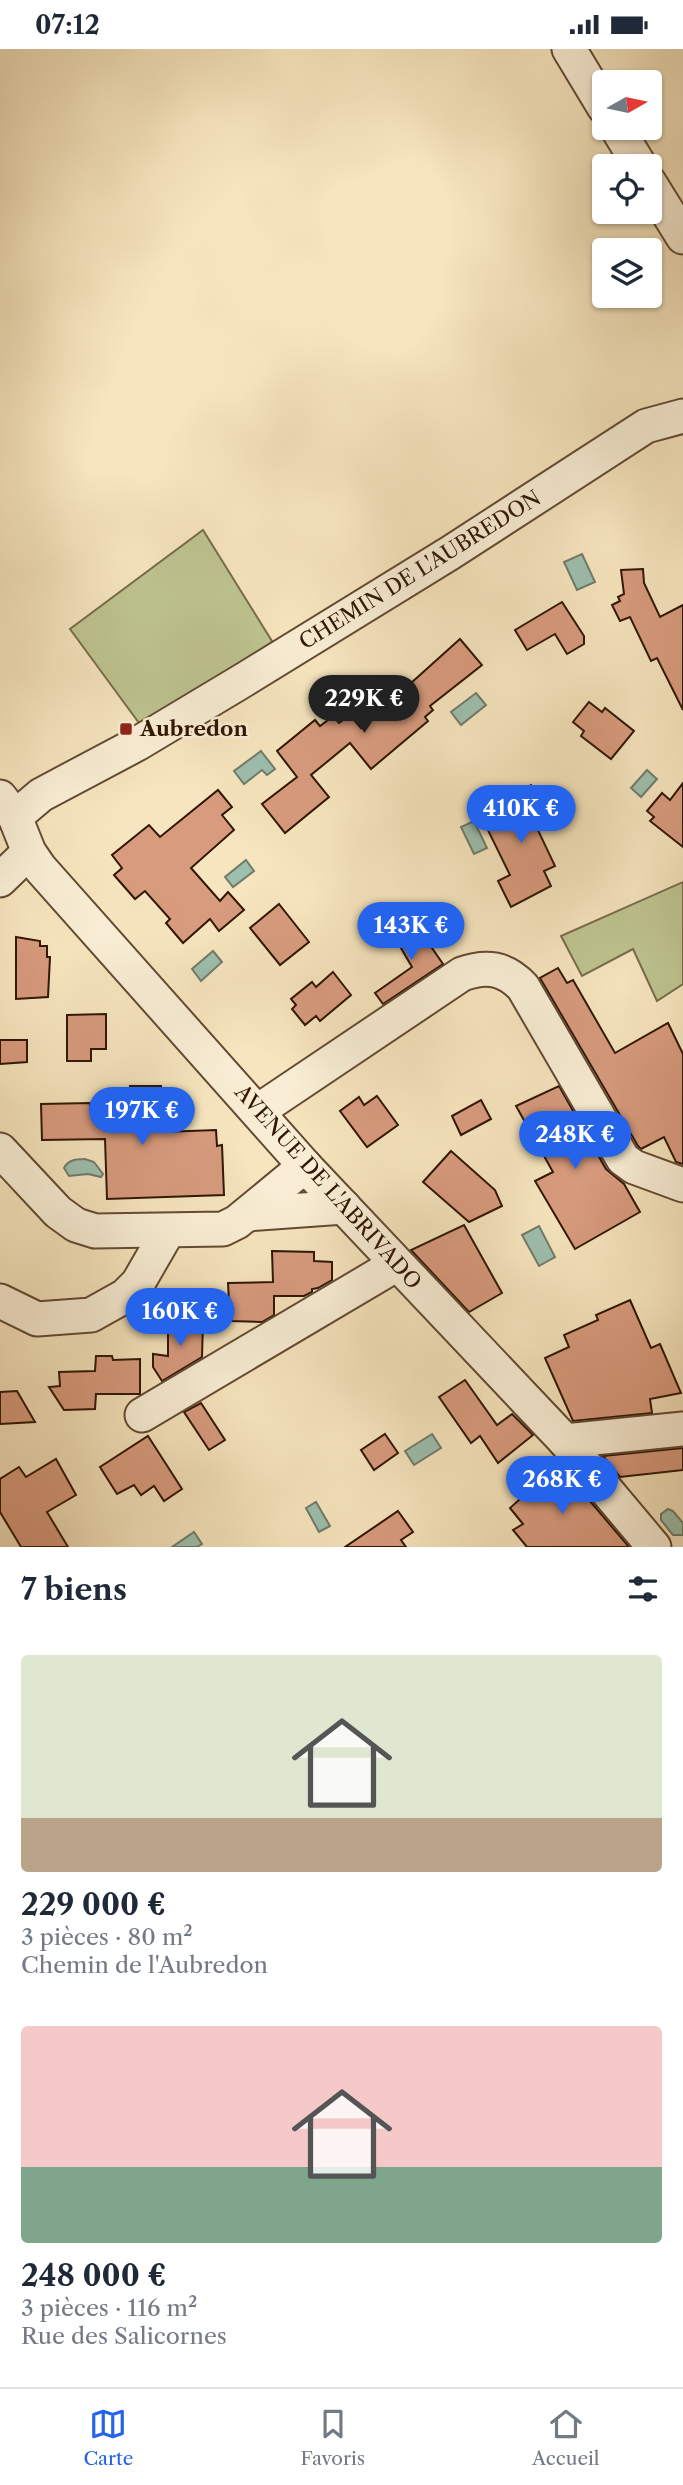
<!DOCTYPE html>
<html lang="fr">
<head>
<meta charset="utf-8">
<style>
  :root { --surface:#fff; --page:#f2f2f3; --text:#1f2937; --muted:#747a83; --line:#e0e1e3; --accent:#2563eb }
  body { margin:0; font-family:"Libre Caslon Text",serif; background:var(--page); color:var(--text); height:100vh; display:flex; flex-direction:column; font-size:26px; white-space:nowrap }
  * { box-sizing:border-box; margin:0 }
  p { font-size:23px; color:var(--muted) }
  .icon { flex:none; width:38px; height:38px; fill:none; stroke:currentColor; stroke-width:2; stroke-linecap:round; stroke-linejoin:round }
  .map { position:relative; height:1498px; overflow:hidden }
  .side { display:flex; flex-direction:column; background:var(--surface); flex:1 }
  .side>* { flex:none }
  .needle { width:46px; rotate:81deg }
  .controls { position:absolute; left:592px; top:21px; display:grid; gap:14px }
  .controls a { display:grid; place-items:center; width:70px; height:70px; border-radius:7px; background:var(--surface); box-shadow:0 2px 5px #0004; font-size:35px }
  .price { position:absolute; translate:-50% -60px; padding:0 16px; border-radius:24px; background:var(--accent); color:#fff; font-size:23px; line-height:46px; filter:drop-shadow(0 2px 4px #0008) }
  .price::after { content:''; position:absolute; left:50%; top:42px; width:21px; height:16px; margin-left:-10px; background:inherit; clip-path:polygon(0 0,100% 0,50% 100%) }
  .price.selected { background:#222; color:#fff }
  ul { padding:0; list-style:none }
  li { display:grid; align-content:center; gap:14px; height:371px; padding:0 21px }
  li span { display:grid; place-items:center; height:217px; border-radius:7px; color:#555 }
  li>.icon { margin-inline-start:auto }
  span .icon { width:126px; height:126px; fill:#fffc; stroke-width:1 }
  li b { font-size:30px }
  h2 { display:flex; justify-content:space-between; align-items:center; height:84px; padding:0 21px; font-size:30px }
  .status { display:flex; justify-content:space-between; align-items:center; height:49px; padding:0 35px; background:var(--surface); direction:ltr }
  .status svg { height:19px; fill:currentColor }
  .dock { display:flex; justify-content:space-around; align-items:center; height:98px; border-top:2px solid var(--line); background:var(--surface); font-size:19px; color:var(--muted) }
  .dock a { display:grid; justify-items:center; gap:4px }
  .dock .selected { color:var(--accent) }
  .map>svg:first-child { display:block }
</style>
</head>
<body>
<div class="status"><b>07:12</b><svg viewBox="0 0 49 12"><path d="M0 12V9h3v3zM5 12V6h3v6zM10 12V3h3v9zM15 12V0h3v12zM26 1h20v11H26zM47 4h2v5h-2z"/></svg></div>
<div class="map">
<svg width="683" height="1498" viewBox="0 0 683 1498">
  <rect width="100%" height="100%" fill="#f6e5be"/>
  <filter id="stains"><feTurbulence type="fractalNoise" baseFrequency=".00286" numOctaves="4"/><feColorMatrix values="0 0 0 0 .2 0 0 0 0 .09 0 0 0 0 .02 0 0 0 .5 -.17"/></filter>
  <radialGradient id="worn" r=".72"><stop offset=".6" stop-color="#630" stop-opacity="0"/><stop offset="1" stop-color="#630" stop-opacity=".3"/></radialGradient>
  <g fill="#bec490" stroke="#776d4a" stroke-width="2">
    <polygon points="203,481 275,597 223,628 139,674 70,580"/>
    <polygon points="683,833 683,935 657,952 633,900 582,927 561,887"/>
  </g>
  <g fill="#9dbfae" stroke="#717b6a" stroke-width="2">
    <polygon points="582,505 595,533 577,541 564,513"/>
    <polygon points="476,644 486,656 461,676 451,663"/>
    <polygon points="261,702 275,720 267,726 262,721 244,735 234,722"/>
    <polygon points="647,721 657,730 641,748 631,739"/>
    <polygon points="474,772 487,799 474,805 461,778"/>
    <polygon points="246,811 254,822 233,838 225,828"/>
    <polygon points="213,902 222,913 201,932 192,920"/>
    <path d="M85 1110 94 1113 103 1125 101 1128 88 1125 69 1127 64 1119C68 1111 76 1110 85 1110Z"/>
    <polygon points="539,1177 555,1208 539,1217 522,1186"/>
    <polygon points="432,1385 441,1399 414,1416 405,1402"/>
    <polygon points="316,1453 330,1477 319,1483 306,1459"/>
    <polygon points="668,1460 673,1462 683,1474 683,1486 673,1486 661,1471 661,1465"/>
    <polygon points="194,1483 202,1495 197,1498 172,1498"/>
  </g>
  <g fill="#d89b7e" stroke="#301603" stroke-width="2">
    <polygon points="643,520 644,534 660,568 683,556 683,661 657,609 651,612 630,568 620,572 612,556 620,552 618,548 624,545 621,521"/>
    <polygon points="562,553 584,587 584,595 567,605 555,585 527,601 515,581"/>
    <polygon points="460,590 482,616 430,657 433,661 425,668 428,672 371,720 350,694 311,726 329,748 285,784 262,755 297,728 277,702 315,671 320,677 333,667 339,674 350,666 361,679"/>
    <polygon points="589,653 602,663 605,659 634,682 611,710 581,687 584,682 573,673"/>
    <polygon points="683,734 683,798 650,772 654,768 647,762 662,744 670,751"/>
    <polygon points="531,736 548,771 536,777 555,817 544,822 551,837 511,858 498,832 510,826 483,771 497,764 493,756"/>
    <polygon points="218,741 232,758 222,766 234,781 191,819 220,852 228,843 244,861 219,882 210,870 183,894 166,874 170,870 145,842 135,850 114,826 122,819 112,806 149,776 160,788"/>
    <polygon points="279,855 309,893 280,916 250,879"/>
    <polygon points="414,873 443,915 383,955 375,944 412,918 394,887"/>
    <polygon points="16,888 40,892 40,897 47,897 47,908 50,908 48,948 16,950"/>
    <polygon points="558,919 567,934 573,931 615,1004 668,974 683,1005 683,1115 676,1113 664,1088 641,1100 638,1097 540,929"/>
    <polygon points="333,923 351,946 320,972 316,967 305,976 292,960 296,956 291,950 312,933 316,938"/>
    <polygon points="106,965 106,1000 91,1000 91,1012 67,1012 67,966"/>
    <polygon points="0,991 27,991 27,1013 0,1015"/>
    <polygon points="130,1037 161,1037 162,1083 216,1081 217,1097 222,1096 224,1146 107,1150 105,1090 42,1091 41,1055 90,1054 90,1058 131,1058"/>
    <polygon points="559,1037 606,1120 624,1135 640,1163 575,1200 535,1132 553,1123 516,1057"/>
    <polygon points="377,1047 398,1076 367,1098 340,1062 359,1048 364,1056"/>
    <polygon points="481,1051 491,1070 461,1086 452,1067"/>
    <polygon points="451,1102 495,1141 502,1157 469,1173 423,1133"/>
    <polygon points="464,1176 502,1244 469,1263 411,1201"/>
    <polygon points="272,1202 314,1203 314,1212 332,1213 332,1231 318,1239 312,1240 312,1243 304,1247 274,1247 274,1266 262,1273 230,1272 228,1234 273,1233"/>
    <polygon points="630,1251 651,1299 660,1295 681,1344 650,1350 652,1364 573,1372 545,1309 569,1298 564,1286 598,1271 596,1266"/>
    <polygon points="168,1272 203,1273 202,1308 162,1332 153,1318 153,1305 168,1307"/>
    <polygon points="96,1307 112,1307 113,1311 140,1310 140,1345 96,1345 95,1360 64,1361 49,1338 60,1337 59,1323 95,1322"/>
    <polygon points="465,1331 497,1376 512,1365 533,1386 498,1414 480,1387 471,1394 439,1348"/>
    <polygon points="17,1342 35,1373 0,1375 0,1343"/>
    <polygon points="201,1354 225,1391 209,1401 184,1363"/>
    <polygon points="385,1385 398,1404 374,1421 361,1401"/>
    <polygon points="148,1387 182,1440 164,1452 154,1437 141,1446 134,1436 117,1445 100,1418"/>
    <polygon points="683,1399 683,1421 620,1428 603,1407"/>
    <polygon points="56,1410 76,1446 47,1463 68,1498 21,1498 0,1463 0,1430 19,1418 26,1428"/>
    <polygon points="559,1415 567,1425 629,1498 527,1498 513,1481 523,1475 510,1459"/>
    <polygon points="398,1462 413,1483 401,1491 406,1498 345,1498"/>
  </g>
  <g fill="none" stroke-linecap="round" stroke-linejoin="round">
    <defs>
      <g id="minor">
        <polyline points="569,0 604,58"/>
        <polyline points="617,79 640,117"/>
        <polyline points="649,133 683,188"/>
        <polyline points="0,748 15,768 29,803 40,819 305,1117 565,1392 654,1498"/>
        <polyline points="15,768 41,746 137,695 242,632 450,504 646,377 683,367"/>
        <polyline points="0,831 29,803"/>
        <path d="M258 1062 462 925C487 916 505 919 523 938L623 1110 634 1118 683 1136"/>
        <polyline points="0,1101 58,1163 76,1176 95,1182 223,1180 237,1173 305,1117"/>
        <polyline points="248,1165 344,1158"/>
        <polyline points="0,1252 37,1270 91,1266 125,1247 138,1234 168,1182"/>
        <polyline points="142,1366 397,1215"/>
        <polyline points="565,1392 683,1380"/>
      </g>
    </defs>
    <use href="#minor" stroke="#624a32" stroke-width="37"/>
    <use href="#minor" stroke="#f9eed5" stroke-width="33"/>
  </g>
  <rect fill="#8f2418" stroke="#f9eed5" stroke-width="2.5" x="119" y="673" width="14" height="14" rx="3.5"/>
  <g text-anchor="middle" stroke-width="5" stroke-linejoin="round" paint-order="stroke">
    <g font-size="21" fill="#301603" stroke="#f9eed5">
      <text transform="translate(420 521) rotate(-32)" y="7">CHEMIN DE L'AUBREDON</text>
      <text transform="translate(328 1138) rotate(48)" y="7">AVENUE DE L'ABRIVADO</text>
    </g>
    <g font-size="21" font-weight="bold" fill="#301603" stroke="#f9eed5" text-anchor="start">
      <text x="140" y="687">Aubredon</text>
    </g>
  </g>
  <rect width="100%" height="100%" filter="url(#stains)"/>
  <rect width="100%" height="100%" fill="url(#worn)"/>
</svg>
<div class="controls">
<a><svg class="needle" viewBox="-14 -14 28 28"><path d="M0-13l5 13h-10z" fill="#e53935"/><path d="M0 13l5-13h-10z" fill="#747a83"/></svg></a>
<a><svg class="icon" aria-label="locate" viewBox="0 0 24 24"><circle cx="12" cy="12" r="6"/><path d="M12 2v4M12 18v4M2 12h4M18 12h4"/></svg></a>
<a><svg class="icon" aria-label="layers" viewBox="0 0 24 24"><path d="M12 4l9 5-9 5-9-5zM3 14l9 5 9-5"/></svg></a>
</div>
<b class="price selected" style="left:364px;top:686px">229K €</b>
<b class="price" style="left:521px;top:796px">410K €</b>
<b class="price" style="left:411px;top:913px">143K €</b>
<b class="price" style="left:142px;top:1098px">197K €</b>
<b class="price" style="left:575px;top:1122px">248K €</b>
<b class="price" style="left:180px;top:1299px">160K €</b>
<b class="price" style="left:562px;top:1467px">268K €</b>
</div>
<section class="side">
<h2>7 biens<svg class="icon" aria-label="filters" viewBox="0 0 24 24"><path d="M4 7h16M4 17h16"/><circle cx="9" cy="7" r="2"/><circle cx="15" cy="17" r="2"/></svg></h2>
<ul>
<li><span style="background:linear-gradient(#dfe7d0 75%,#b9a48a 0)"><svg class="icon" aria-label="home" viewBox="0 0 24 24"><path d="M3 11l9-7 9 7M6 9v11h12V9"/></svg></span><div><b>229 000 €</b><p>3 pièces · 80 m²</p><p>Chemin de l'Aubredon</p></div></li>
<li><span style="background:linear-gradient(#f6c9c9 65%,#7fa58c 0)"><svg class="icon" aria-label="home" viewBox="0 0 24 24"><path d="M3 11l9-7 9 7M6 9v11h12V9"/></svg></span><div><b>248 000 €</b><p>3 pièces · 116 m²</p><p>Rue des Salicornes</p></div></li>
</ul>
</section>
<nav class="dock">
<a class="selected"><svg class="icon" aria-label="map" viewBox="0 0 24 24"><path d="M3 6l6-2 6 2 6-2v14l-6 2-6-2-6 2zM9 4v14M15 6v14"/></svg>Carte</a>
<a><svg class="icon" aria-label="saved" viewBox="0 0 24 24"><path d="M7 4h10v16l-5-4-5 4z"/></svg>Favoris</a>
<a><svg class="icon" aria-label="home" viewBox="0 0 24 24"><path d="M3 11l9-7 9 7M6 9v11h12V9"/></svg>Accueil</a>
</nav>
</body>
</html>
